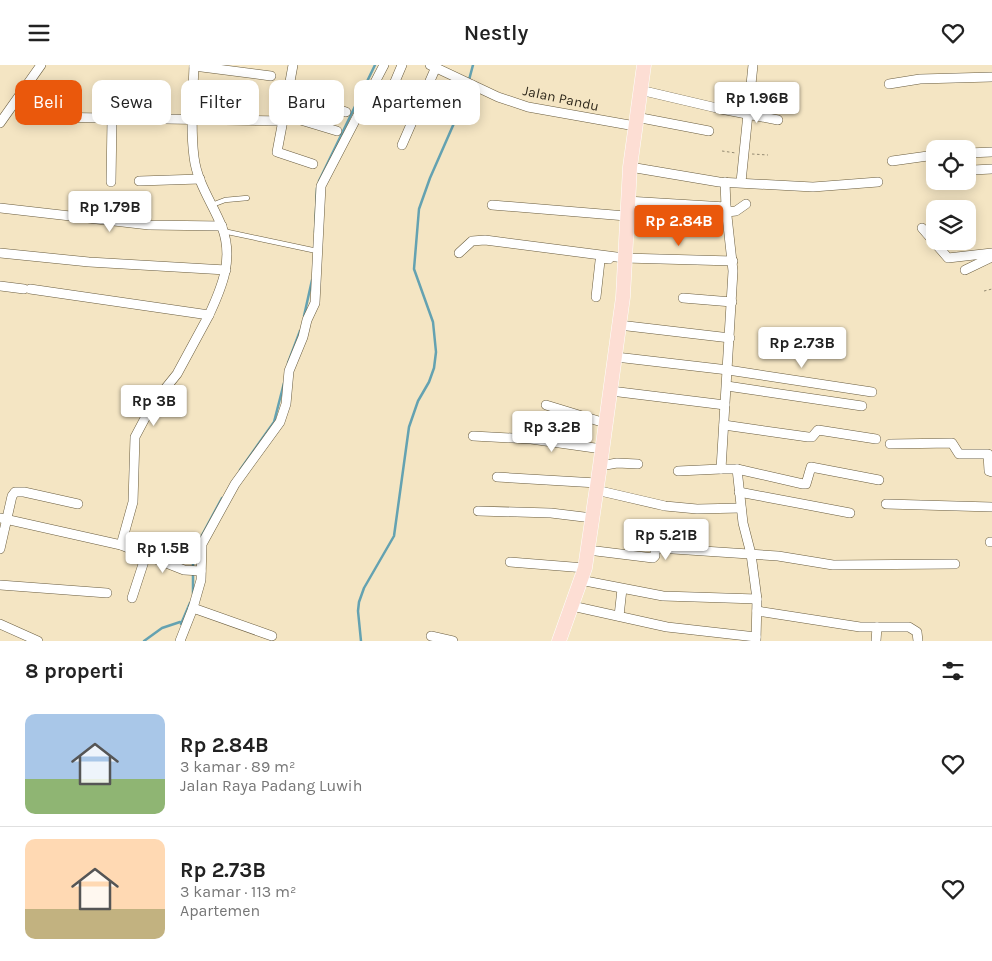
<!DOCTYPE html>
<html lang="id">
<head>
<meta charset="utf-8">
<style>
  :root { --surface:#fff; --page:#f6f6f6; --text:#222; --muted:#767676; --line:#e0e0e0; --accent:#ea580c }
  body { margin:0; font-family:Karla,sans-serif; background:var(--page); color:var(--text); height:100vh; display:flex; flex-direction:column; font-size:19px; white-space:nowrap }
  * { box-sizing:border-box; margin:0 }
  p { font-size:16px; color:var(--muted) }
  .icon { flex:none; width:28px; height:28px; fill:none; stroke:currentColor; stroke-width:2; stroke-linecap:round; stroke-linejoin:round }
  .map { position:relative; height:576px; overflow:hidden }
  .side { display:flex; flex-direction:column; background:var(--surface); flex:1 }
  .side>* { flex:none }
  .top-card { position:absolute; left:15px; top:15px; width:500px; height:45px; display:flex; gap:10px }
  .tools { position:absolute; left:926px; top:75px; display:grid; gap:10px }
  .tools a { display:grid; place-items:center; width:50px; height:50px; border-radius:10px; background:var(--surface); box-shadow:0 2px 12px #0003; font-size:25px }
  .price { position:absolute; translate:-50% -42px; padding:0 11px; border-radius:5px; background:#fff; color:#222; font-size:16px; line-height:32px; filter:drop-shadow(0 1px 2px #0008) }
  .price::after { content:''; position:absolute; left:50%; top:30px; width:15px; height:11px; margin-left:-8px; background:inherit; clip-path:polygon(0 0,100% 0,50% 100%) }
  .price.current { background:var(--accent); color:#fff }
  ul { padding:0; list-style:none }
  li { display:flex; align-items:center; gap:15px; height:125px; padding:0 25px }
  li+li { border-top:1px solid var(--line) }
  li span { display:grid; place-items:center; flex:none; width:140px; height:100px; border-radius:10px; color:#555 }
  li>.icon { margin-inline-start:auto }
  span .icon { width:60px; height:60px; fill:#fffc; stroke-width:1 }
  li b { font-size:21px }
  h2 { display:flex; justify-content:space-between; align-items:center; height:60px; padding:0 25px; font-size:21px }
  .tag { padding:0 18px; border-radius:10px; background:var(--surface); box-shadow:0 2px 12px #0003; font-size:18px; line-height:45px }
  .tag.current { background:var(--accent); color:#fff }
  header { display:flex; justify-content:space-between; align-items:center; height:65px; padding:0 25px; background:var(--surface); font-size:22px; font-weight:600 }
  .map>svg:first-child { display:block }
</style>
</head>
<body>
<header><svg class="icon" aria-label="menu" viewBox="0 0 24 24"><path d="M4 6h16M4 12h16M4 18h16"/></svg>Nestly<svg class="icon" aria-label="heart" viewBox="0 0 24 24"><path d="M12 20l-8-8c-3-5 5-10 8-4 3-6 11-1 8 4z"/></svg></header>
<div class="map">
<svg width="992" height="576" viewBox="0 0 992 576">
  <rect width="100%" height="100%" fill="#f4e5c3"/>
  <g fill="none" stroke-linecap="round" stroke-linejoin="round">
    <g stroke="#64a2b1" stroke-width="2.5">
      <polyline points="469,15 473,0"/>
      <polyline points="319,116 375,0"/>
      <polyline points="315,167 317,123"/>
      <polyline points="304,251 312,215"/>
      <polyline points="288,298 300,266"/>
      <polyline points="240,405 274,357 284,318"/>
      <polyline points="201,472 222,433"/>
      <polyline points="193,529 193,494 198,480"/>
      <polyline points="181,559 190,538"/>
      <polyline points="144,576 162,563 180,557"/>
      <polyline points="361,576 358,546 359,537 364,523 394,471 409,362 418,336 429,317 434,303 436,287 433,257 414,204 419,144 430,113 462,40 468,21"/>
    </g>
    <defs>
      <g id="lane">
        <polyline points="212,140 225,135 247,133"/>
        <polyline points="223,166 317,186"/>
      </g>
      <g id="street">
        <polyline points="293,0 289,22 292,29 346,47"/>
        <polyline points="430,0 498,32 528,42 635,61"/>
        <polyline points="194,1 271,11"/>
        <polyline points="889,19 920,14 992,12"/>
        <polyline points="640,25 721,44 778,55"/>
        <polyline points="391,26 402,0"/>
        <polyline points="287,34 277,87 313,99"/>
        <polyline points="284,50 337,66"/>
        <polyline points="44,52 283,56"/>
        <polyline points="636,52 709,66"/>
        <polyline points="0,58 41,0"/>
        <polyline points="402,80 436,2"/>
        <polyline points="968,88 992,87"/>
        <polyline points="892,96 935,90"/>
        <polyline points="630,102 719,117 813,122 878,117"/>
        <polyline points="973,105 992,104"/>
        <polyline points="139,116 200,114"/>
        <polyline points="111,117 112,54"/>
        <polyline points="741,117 753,0"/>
        <polyline points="627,136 726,142 725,117"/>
        <polyline points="492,140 626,151"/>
        <polyline points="726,142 733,206 721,404 737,404 743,458 751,489 757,534 756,576"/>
        <polyline points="0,143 149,160 222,161"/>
        <polyline points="727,147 736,146 746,139"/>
        <polyline points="922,163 948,193 992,188"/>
        <polyline points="0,188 89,197 226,205"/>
        <polyline points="459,188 472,176 485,175 624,193 733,196"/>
        <polyline points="965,205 992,192"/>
        <polyline points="0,221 24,224"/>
        <path d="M30 224 209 250C222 222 234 194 222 162 213 139 197 118 194 92 190 61 193 30 194 0"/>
        <polyline points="596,232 600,196 603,193 609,194"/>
        <polyline points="683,233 732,237"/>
        <polyline points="619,260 730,273"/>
        <polyline points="616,292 728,305 872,327"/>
        <polyline points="727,321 862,341"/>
        <polyline points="611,326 725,340"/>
        <polyline points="546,340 605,358"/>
        <polyline points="724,360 808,372 812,372 818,365 876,374"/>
        <polyline points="473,371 531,374 602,384"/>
        <polyline points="890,379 952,378 959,389 988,389 989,406 992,407"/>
        <polyline points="600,401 617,398 638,399"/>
        <polyline points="737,404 803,419 806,419 811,402 879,415"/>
        <polyline points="678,406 721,404"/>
        <polyline points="497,412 597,418"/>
        <polyline points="596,425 665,441 697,444 741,443"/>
        <polyline points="739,427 850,448"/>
        <polyline points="886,439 992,442"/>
        <polyline points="478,446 551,448 592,453"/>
        <polyline points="0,453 121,480 146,490 132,533"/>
        <polyline points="990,477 992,477"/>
        <polyline points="121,480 133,437 135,372 152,340 177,309 209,250"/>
        <polyline points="0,484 12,431 15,427 24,427 78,439"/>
        <polyline points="588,485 653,493 655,491 655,484 658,483 778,491 833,500 955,499"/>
        <polyline points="146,490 184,505 201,506"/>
        <polyline points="510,497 585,503"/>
        <polyline points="580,515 663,531 757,534"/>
        <polyline points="0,520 107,528"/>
        <polyline points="572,541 667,562 756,572"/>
        <polyline points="193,543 201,515 202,479 235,419 280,357 286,339 289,306 303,272 307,255 315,238 321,121 384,0"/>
        <polyline points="757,546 860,562 909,562 917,567 918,576"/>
        <polyline points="619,551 622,524"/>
        <polyline points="0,559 38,576"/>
        <polyline points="431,571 453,576"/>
        <polyline points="180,576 193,543 272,571"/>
        <polyline points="876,576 877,562"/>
      </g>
      <polyline id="primary" points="559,576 585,503 600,401 623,232 630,102 644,0"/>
    </defs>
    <use href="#lane" stroke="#695c3e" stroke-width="5.5"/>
    <use href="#street" stroke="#695c3e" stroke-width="10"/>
    <use href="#primary" stroke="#fff" stroke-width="15"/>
    <g stroke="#948a72" stroke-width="1" stroke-dasharray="2.5 2.5" stroke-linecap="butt">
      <polyline points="722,86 736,88"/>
      <polyline points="752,89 768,90"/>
      <polyline points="984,226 992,224"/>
    </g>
    <use href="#lane" stroke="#fff" stroke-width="4.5"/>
    <use href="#street" stroke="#fff" stroke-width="9"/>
    <use href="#primary" stroke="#fdded4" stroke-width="14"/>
  </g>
  <g text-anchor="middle" stroke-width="5" stroke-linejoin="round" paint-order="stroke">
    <g font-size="14" fill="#302a1d" stroke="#f4e5c3">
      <text transform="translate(561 33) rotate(12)" y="5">Jalan Pandu</text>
    </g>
  </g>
</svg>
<div class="tools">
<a><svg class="icon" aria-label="locate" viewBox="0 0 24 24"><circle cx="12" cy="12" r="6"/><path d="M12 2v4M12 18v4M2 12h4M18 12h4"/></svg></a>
<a><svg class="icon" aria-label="layers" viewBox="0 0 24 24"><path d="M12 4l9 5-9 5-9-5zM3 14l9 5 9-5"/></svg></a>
</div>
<b class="price" style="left:757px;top:59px">Rp 1.96B</b>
<b class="price" style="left:110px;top:168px">Rp 1.79B</b>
<b class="price current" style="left:679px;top:182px">Rp 2.84B</b>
<b class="price" style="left:802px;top:304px">Rp 2.73B</b>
<b class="price" style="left:154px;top:362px">Rp 3B</b>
<b class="price" style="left:552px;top:388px">Rp 3.2B</b>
<b class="price" style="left:666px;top:496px">Rp 5.21B</b>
<b class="price" style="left:163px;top:509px">Rp 1.5B</b>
<div class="top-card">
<a class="tag current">Beli</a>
<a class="tag">Sewa</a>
<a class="tag">Filter</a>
<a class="tag">Baru</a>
<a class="tag">Apartemen</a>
</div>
</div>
<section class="side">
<h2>8 properti<svg class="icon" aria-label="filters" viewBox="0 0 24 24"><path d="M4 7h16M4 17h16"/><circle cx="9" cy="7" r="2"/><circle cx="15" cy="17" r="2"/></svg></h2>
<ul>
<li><span style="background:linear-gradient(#a9c7e8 65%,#8fb573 0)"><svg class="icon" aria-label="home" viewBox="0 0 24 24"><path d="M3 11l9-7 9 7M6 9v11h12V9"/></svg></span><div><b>Rp 2.84B</b><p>3 kamar · 89 m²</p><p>Jalan Raya Padang Luwih</p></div><svg class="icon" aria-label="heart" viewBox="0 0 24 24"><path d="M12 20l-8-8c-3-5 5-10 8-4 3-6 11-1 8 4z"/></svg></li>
<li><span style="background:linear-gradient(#ffd9b3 70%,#c2b280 0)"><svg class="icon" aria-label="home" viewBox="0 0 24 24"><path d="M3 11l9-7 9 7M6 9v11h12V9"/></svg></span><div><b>Rp 2.73B</b><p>3 kamar · 113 m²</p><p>Apartemen</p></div><svg class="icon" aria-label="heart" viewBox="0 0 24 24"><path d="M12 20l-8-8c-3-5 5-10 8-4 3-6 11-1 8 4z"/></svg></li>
</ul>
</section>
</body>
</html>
